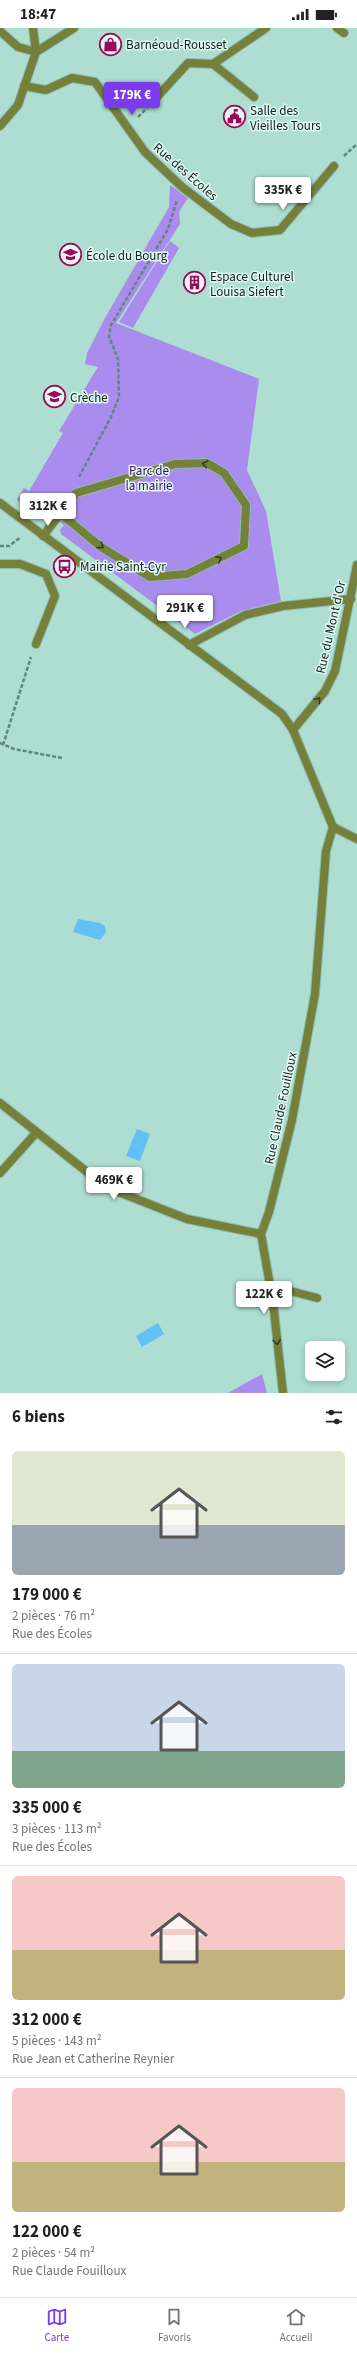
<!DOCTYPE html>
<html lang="fr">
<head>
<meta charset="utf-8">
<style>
  :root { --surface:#fff; --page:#f6f6f6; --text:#202124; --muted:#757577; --line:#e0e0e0; --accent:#7c3aed }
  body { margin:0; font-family:"Source Sans 3",sans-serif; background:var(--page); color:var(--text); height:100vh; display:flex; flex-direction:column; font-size:15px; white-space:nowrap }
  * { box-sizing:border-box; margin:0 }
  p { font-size:13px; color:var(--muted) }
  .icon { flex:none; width:22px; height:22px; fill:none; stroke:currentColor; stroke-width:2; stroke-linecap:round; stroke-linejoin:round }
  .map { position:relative; height:1365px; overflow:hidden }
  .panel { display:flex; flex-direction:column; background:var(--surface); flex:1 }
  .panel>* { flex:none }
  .tools { position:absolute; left:305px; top:1313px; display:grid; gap:8px }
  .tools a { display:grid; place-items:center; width:40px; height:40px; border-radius:6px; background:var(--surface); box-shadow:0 2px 6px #0003; font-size:20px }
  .price { position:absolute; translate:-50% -34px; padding:0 9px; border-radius:4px; background:#fff; color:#222; font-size:13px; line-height:26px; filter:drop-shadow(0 1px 2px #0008) }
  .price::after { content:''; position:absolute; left:50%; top:24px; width:12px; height:9px; margin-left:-6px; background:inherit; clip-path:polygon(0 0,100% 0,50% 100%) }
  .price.active { background:var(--accent); color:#fff }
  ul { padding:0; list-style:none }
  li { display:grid; align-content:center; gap:8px; height:212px; padding:0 12px }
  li+li { border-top:1px solid var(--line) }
  li span { display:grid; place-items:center; height:124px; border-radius:6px; color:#555 }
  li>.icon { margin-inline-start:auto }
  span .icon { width:72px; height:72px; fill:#fffc; stroke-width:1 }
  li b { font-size:17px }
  h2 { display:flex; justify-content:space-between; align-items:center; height:48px; padding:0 12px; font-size:17px }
  .status { display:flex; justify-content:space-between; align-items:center; height:28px; padding:0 20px; background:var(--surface); direction:ltr }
  .status svg { height:11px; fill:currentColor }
  .dock { display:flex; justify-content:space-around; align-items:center; height:56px; border-top:1px solid var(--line); background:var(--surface); font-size:11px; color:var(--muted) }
  .dock a { display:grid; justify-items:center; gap:2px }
  .dock .active { color:var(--accent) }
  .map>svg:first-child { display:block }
</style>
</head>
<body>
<div class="status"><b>18:47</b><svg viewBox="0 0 49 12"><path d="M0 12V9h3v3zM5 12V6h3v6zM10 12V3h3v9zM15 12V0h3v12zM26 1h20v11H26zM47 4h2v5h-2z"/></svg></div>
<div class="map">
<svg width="357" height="1365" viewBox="0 0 357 1365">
  <rect width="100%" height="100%" fill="#aeddd1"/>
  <g fill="#aa8cee">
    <polygon points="170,157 188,170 179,184 180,196 116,295 259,351 247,442 266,483 281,573 241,583 195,606 61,506 60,502 64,497 45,483 38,488 17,472 24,460 29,463 63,405 59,403 98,339 85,336 87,325 105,290 169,179"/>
    <polygon points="170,213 179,220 133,300 119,294"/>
    <polygon points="262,1346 267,1365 228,1365"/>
  </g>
  <g fill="#61c0f6">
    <polygon points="78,891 100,895 105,898 106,904 100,912 73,904"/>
    <polygon points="137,1101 150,1106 140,1133 126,1128"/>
    <polygon points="158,1295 164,1306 142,1319 136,1308"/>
  </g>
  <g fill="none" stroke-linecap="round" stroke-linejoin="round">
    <defs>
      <g id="service">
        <polyline points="337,0 344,5"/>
        <polyline points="213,36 254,69"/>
        <polyline points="156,70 188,35 213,36 266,0"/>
        <polyline points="43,508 76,465 175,436 207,435 224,445 246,477 244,518 187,546 150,549 101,519 60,485"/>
        <polyline points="0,536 20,536 46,546 55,568 36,616"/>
        <polyline points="189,617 245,587 283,578 351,571"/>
        <polyline points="270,1262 279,1260 317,1270"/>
      </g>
      <g id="minor">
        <polyline points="0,3 18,19 36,24 74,0"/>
        <polyline points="24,58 46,62 72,50 95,54 145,124 182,159 231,196 252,205 280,202 334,138"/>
        <polyline points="293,702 325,663 335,643 357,537"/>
        <polyline points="0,1145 36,1105"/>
        <polyline points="261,1206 273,1274 283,1365"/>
      </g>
      <g id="tertiary">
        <polyline points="0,98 18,77 36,24 33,0"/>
        <polyline points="0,475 282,686 293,702 333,799"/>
        <polyline points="333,799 357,811"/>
        <polyline points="0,1075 106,1159 187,1191 261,1206 269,1184 292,1092 315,966 326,823 333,799"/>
      </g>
    </defs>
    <use href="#service" stroke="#91bbb1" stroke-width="10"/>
    <use href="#minor" stroke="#91bbb1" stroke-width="10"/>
    <use href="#tertiary" stroke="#91bbb1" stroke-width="10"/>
    <g stroke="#63857d" stroke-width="2.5" stroke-dasharray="4 2" stroke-linecap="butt">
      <polyline points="138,89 147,80"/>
      <polyline points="344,128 357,116"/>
      <polyline points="79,449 111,389 119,369 118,331 109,309 111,297 168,201 177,172"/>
      <polyline points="0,518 9,518 21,509"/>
      <polyline points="0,715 14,721 62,730"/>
      <polyline points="3,717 31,629"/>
    </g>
    <use href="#service" stroke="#75803b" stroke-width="8"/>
    <use href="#minor" stroke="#75803b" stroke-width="8"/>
    <use href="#tertiary" stroke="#75803b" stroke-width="8"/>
  </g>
  <defs><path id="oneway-chevron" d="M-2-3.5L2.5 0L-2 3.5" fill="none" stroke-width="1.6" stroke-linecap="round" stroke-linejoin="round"/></defs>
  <g stroke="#2e3e26">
    <use href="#oneway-chevron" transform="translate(205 436) rotate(-169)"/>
    <use href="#oneway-chevron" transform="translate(101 518) rotate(36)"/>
    <use href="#oneway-chevron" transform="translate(219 531) rotate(-26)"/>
    <use href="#oneway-chevron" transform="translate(318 672) rotate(-50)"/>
    <use href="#oneway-chevron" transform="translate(277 1314) rotate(83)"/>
  </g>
  <defs>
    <symbol id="shop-ring" viewBox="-11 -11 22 22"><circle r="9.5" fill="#e1f9f2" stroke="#9b0958" stroke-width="1.5"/><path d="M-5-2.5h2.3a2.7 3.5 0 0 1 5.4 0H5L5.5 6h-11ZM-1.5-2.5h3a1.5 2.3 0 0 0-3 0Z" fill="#9b0958"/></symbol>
    <symbol id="civic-ring" viewBox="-11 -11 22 22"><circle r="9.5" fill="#e1f9f2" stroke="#9b0958" stroke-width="1.5"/><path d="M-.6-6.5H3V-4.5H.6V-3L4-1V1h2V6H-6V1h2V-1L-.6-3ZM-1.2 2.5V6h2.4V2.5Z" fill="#9b0958"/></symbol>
    <symbol id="school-ring" viewBox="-11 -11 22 22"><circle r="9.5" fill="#e1f9f2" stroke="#9b0958" stroke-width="1.5"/><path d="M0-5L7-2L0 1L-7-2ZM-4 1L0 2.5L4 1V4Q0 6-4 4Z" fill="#9b0958"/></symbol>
    <symbol id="building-ring" viewBox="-11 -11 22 22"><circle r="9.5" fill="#e1f9f2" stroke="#9b0958" stroke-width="1.5"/><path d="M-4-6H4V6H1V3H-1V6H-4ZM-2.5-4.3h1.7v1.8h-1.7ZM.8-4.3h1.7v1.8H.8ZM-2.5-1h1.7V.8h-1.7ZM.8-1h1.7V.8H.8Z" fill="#9b0958"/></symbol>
    <symbol id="bus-ring" viewBox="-11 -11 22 22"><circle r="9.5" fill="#e1f9f2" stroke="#9b0958" stroke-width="1.5"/><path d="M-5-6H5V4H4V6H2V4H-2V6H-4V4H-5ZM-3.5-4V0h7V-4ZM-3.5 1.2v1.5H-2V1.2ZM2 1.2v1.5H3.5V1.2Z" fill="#9b0958"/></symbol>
  </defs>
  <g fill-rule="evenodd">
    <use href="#shop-ring" x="98" y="4" width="25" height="25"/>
    <use href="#civic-ring" x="222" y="76" width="25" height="25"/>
    <use href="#school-ring" x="58" y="214" width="25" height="25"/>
    <use href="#building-ring" x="182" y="242" width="25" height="25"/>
    <use href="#school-ring" x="42" y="356" width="25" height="25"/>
    <use href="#bus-ring" x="52" y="526" width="25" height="25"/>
  </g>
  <g text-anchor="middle" stroke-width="3" stroke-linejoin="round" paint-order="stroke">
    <g font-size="13" fill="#0f211d" stroke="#e1f9f2" text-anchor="start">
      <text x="126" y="21">Barnéoud-Rousset</text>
      <text x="250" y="87">Salle des<tspan x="250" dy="15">Vieilles Tours</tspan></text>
      <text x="86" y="232">École du Bourg</text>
      <text x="210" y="253">Espace Culturel<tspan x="210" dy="15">Louisa Siefert</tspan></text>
      <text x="70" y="374">Crèche</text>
      <text x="80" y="543">Mairie Saint-Cyr</text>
    </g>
    <g font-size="13" fill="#0f211d" stroke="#e1f9f2">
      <text transform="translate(186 143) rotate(41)" y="5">Rue des Écoles</text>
      <text transform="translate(330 599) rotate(-77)" y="5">Rue du Mont d'Or</text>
      <text transform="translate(280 1080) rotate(-78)" y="5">Rue Claude Fouilloux</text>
    </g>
    <g font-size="13" fill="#370e69" stroke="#e1f9f2">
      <text x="149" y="447">Parc de<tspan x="149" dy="15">la mairie</tspan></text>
    </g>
  </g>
</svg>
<div class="tools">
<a><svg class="icon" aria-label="layers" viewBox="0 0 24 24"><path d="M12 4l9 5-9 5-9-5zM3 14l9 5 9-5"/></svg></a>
</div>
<b class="price active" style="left:132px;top:88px">179K €</b>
<b class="price" style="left:283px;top:183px">335K €</b>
<b class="price" style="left:48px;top:499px">312K €</b>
<b class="price" style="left:185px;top:601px">291K €</b>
<b class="price" style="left:114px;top:1173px">469K €</b>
<b class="price" style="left:264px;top:1287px">122K €</b>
</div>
<section class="panel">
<h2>6 biens<svg class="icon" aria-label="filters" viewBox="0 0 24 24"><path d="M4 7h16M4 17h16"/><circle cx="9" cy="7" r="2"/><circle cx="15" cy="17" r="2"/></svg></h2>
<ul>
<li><span style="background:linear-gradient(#dfe7d0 60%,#9aa5b1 0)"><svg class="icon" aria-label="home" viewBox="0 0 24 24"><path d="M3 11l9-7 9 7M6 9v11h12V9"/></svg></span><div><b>179 000 €</b><p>2 pièces · 76 m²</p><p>Rue des Écoles</p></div></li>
<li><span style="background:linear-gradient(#c9d6e8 70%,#7fa58c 0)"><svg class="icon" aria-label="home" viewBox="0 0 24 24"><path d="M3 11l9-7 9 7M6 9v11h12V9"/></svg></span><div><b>335 000 €</b><p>3 pièces · 113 m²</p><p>Rue des Écoles</p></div></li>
<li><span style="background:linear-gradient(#f6c9c9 60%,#c2b280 0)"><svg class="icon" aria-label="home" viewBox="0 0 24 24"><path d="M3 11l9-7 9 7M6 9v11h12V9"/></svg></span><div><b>312 000 €</b><p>5 pièces · 143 m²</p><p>Rue Jean et Catherine Reynier</p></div></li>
<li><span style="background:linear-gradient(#f6c9c9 60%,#c2b280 0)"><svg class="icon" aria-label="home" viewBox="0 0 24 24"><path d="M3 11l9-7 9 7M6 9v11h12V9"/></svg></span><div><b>122 000 €</b><p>2 pièces · 54 m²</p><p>Rue Claude Fouilloux</p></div></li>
</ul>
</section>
<nav class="dock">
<a class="active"><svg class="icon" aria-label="map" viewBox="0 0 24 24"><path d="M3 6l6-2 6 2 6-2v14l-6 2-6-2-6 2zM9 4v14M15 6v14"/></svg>Carte</a>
<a><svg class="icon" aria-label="saved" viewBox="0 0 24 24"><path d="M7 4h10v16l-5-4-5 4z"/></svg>Favoris</a>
<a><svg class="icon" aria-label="home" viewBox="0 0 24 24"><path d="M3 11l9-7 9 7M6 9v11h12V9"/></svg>Accueil</a>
</nav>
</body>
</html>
